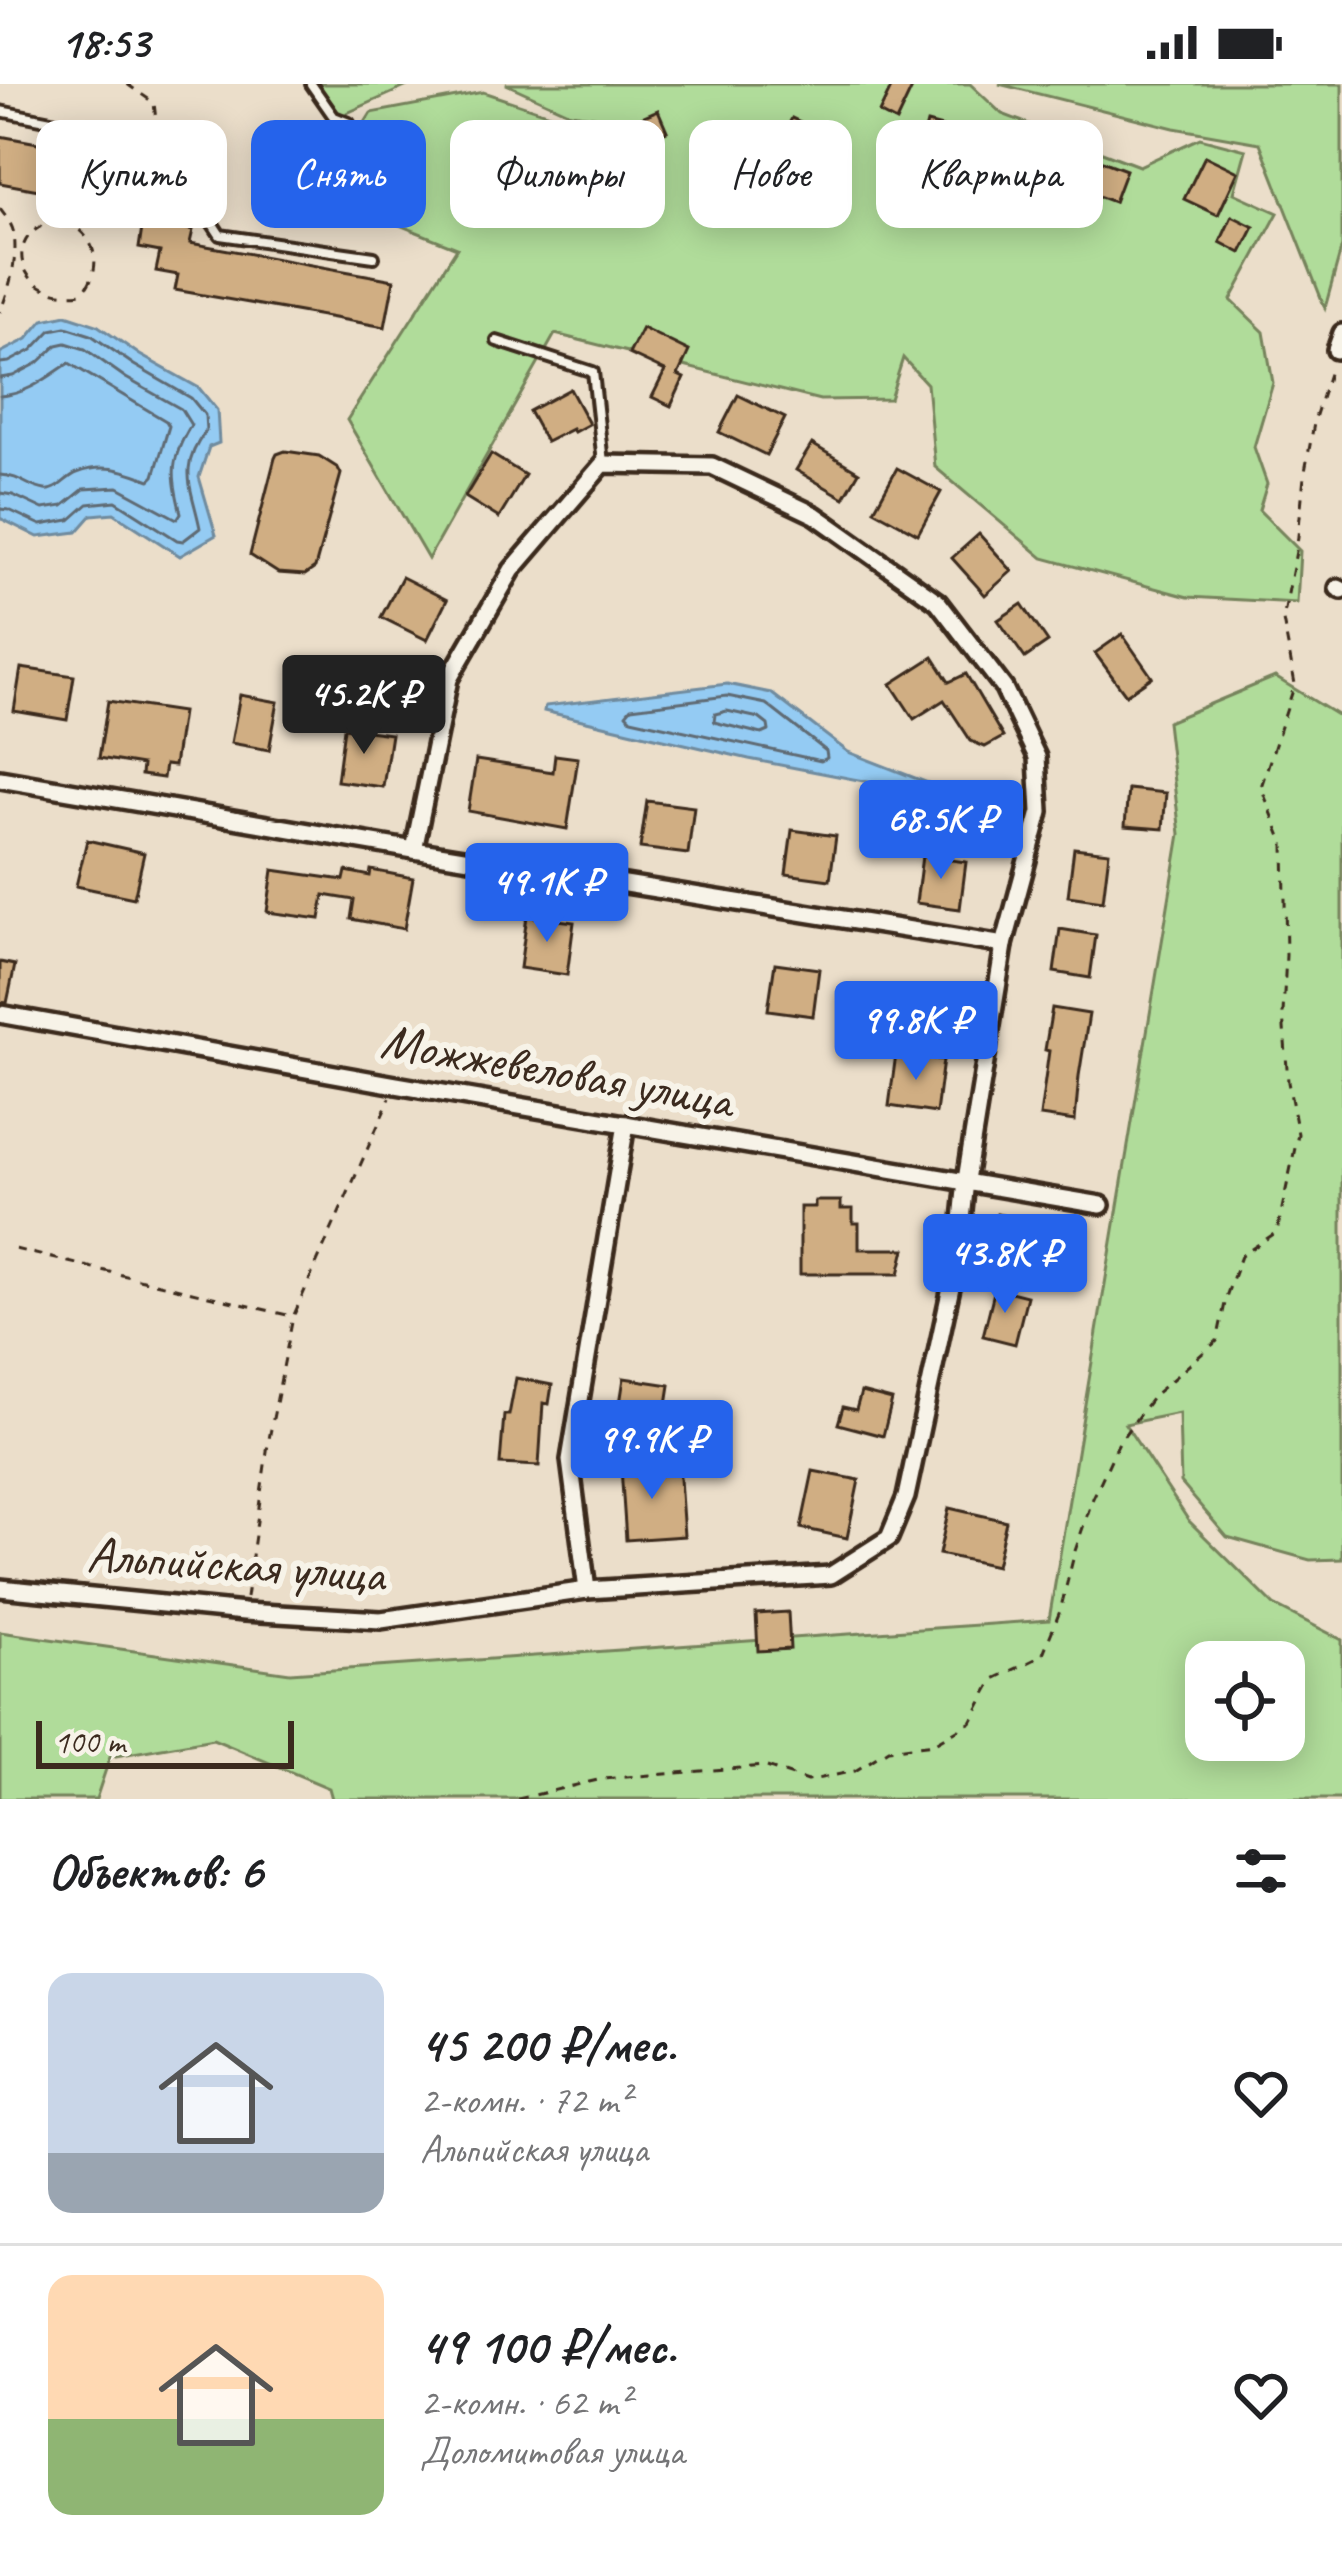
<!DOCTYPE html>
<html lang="ru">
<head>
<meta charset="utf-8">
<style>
  :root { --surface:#fff; --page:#f6f6f6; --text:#202124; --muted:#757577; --line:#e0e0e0; --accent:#2563eb }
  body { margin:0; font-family:Caveat,sans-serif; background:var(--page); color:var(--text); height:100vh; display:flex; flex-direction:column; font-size:45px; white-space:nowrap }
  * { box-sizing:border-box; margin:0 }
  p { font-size:39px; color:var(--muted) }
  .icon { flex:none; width:66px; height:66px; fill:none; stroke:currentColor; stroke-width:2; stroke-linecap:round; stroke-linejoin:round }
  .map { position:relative; height:1715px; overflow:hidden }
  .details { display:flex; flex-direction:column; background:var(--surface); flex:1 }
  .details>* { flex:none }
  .banner { position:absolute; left:36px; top:36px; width:1272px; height:108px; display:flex; gap:24px }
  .buttons { position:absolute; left:1185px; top:1557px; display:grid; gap:24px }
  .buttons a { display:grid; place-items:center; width:120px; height:120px; border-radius:24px; background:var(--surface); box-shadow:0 6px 30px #0003; font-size:60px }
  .scale { position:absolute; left:36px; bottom:30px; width:258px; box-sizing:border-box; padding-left:12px; border:6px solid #3b2a1e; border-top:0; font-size:33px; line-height:42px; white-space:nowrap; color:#3b2a1e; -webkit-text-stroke:9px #f7f3e8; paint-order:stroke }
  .price { position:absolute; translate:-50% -102px; padding:0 27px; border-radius:12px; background:var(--accent); color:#fff; font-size:39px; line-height:78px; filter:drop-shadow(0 3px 6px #0008) }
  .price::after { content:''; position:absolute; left:50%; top:72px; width:36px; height:27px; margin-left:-18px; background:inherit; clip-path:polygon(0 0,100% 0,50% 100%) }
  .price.on { background:#222; color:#fff }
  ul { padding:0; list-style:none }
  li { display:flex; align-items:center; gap:36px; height:300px; padding:0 48px }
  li+li { border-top:3px solid var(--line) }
  li span { display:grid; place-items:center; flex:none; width:336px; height:240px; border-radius:24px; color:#555 }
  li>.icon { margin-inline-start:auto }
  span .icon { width:144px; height:144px; fill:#fffc; stroke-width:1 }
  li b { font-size:51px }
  h2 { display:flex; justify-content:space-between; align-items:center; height:144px; padding:0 48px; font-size:51px }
  .pill { padding:0 42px; border-radius:24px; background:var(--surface); box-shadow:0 6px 30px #0003; font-size:42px; line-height:108px }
  .pill.on { background:var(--accent); color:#fff }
  .status { display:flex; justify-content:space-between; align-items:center; height:84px; padding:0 60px; background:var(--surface); direction:ltr }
  .status svg { height:33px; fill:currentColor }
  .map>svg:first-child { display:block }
</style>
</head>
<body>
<div class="status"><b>18:53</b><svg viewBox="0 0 49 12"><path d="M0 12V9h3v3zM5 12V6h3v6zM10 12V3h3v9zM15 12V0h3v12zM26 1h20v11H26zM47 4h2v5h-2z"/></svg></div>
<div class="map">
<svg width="1342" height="1715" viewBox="0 0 1342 1715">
  <rect width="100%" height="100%" fill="#ebdeca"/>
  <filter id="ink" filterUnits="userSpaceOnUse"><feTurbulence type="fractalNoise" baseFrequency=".00833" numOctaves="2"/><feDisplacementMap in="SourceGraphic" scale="24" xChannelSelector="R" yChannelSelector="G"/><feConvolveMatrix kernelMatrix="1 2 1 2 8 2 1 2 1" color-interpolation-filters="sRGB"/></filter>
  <g filter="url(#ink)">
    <g fill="#b0dc9a" stroke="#76835c" stroke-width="3" fill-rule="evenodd">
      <polygon points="308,0 412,0 338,33"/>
      <polygon points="506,0 970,0 1002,30 1139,82 1200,54 1246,66 1234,109 1278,129 1231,216 1264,248 1273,299 1254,363 1267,400 1259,426 1300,467 1297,519 1188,513 1043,474 935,383 927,300 903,274 890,315 820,316 555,250 428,475 347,336 457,164 337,116 335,87 371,29 483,8 612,51 608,34 570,29"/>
      <polygon points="999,0 1342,0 1342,162 1325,224 1260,59 1174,44"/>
      <path d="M1275 593 1342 634V1475L1310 1476 1227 1453 1181 1399 1179 1329 1125 1340 1189 1437 1274 1521 1342 1556V1715H332L329 1704 213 1655 110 1673 96 1715H0V1548L290 1589 1049 1536 1180 750 1167 638ZM1206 1578H1284V1656H1206Z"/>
    </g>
    <g fill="#94cbf3" stroke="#708b9e" stroke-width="3">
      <polygon points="66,231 97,241 140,271 199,304 217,326 219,359 209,363 199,393 216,451 180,472 114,429 92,431 77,448 38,453 0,434 0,269 27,255 43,236"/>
      <polygon points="727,600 771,609 848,668 933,701 931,710 749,675 544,627 545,622"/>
    </g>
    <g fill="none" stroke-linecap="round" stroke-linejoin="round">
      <g stroke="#5f6a73" stroke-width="3">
        <path d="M0 279 9 278 32 266 51 246 66 243 91 251 134 281 191 314 205 331 206 347C177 384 192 404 200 444L183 457 177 456 116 417 88 420 70 436 41 441 9 426 0 425"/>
        <path d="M0 294 13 292 38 279 57 261 66 259 85 265 126 294 181 325 191 341C170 375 171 392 181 429L177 435 118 403 84 405 63 422 43 425 13 411 0 409"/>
        <path d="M0 312C28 310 48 293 69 279L166 337 169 342 154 392 150 396C125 387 105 378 77 389 66 393 57 408 45 406 29 404 21 392 0 391"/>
        <polygon points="727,612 766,620 826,667 827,674 821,677 631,635 626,630 631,624"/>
        <polygon points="727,627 759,634 768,641 769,647 762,650 714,638 715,630"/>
      </g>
    </g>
    <g fill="#d0ae83" stroke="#3b2a1e" stroke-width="3">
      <polygon points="893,0 914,0 896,38 879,29"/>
      <polygon points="658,26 667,47 646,56 637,35"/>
      <polygon points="792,34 809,42 801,60 783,51"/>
      <polygon points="927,39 950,45 946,61 923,54"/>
      <polygon points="0,52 140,78 137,95 157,99 154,116 174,119 170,141 193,146 190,159 394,196 385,243 175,206 178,191 156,187 160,168 139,164 142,144 124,141 127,122 0,99"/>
      <polygon points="964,54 988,60 983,76 960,69"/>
      <polygon points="1020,68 1040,76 1024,114 1005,106"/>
      <polygon points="1205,72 1238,88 1218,131 1184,115"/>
      <polygon points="1094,74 1126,86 1114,118 1082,106"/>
      <polygon points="1232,132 1254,143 1241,169 1220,158"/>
      <polygon points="642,244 689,267 678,291 684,294 671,322 652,313 665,287 629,270"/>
      <polygon points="570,305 589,340 574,348 572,345 546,358 529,327"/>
      <polygon points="738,311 785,334 766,371 719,348"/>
      <polygon points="812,360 859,388 844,414 796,386"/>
      <polygon points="285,367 319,372 338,384 341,390 315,484 305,491 278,489 250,471 275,374 277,370"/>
      <polygon points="491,370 525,391 499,434 465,413"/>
      <polygon points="897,384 941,408 918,450 874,426"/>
      <polygon points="979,450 1012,487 985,511 952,474"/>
      <polygon points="402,493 447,516 427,556 381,533"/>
      <polygon points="1022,520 1048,558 1025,574 998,536"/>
      <polygon points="1122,550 1152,593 1126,611 1095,569"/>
      <polygon points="933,573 949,598 966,590 1003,653 985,663 971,657 944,616 914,635 891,600"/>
      <polygon points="21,584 74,592 67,636 14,627"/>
      <polygon points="240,611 278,618 269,666 231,659"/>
      <polygon points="108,617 182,628 174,682 165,681 163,694 141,691 142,681 99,674"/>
      <polygon points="344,644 391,650 383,703 337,697"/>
      <polygon points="555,671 578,674 567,745 468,727 476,676 553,688"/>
      <polygon points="1128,705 1166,709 1163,745 1125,742"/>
      <polygon points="647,717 694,723 688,770 640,764"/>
      <polygon points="792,746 836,752 830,796 786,790"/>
      <polygon points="87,756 144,769 134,814 76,802"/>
      <polygon points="1074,764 1109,768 1103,817 1068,812"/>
      <polygon points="922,772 966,778 960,825 916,819"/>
      <polygon points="273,786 344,796 346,787 370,792 371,786 413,794 404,845 351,835 354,816 324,811 320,835 267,828"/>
      <polygon points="527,832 574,838 567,891 520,884"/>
      <polygon points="1060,845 1096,851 1090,894 1054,888"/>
      <polygon points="0,878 15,881 7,919 0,918"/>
      <polygon points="775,879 819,885 813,932 768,926"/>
      <polygon points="1052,924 1089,930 1079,992 1075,1037 1040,1032 1049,967 1045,966"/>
      <polygon points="896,970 943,976 936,1029 889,1022"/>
      <polygon points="815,1117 841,1117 841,1125 853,1125 853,1139 859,1139 859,1165 905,1165 899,1190 800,1190 800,1123 815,1123"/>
      <polygon points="997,1130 1055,1143 1045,1188 987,1176"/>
      <polygon points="995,1204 1027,1212 1015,1260 983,1252"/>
      <polygon points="516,1294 552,1301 549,1320 543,1319 539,1382 500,1380 504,1331 509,1331"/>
      <polygon points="624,1294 670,1301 661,1359 615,1352"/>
      <polygon points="861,1308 892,1316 883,1352 838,1340 843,1323 856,1326"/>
      <polygon points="679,1380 684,1452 626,1456 621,1384"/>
      <polygon points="813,1387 859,1396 847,1454 801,1444"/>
      <polygon points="949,1424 1006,1437 996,1482 939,1470"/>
      <polygon points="788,1528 790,1565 758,1567 756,1530"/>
    </g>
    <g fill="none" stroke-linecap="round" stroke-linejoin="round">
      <defs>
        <g id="service">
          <polyline points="311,0 334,33 349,39"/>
          <polyline points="0,27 159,58 220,151 374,173"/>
          <polyline points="497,257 593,288 603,379"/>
        </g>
        <g id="minor">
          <polyline points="1336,266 1342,249"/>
          <polyline points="1338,504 1342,506"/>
          <polyline points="0,695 414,766 1004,861"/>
          <polyline points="0,930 396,1001 1101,1121"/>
          <polyline points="0,1504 244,1528 381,1536 587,1506 831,1491 889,1454 906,1413 959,1166 966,1096 1004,861 1040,728 1037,673 1004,604 938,518 815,431 712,382 603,380 512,486 449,595 414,766"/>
          <polyline points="587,1506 570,1376 626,1040"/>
        </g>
      </defs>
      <use href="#service" stroke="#3b2a1e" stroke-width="16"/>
      <use href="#minor" stroke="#3b2a1e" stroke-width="24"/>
      <g stroke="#3b2a1e" stroke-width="3" stroke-dasharray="9 9" stroke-linecap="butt">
        <polyline points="127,0 154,19 157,45"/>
        <path d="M0 125C6 133 13 141 14 151 18 175 9 206 0 228"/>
        <path d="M64 137C96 150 105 183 82 209 11 218 0 140 64 137Z"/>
        <polyline points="15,1165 291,1232"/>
        <polyline points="246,1514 268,1360 293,1233 390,1014"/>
        <polyline points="518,1715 602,1695 764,1682 807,1697 855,1687 888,1666 933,1660 971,1638 994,1595 1042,1572 1060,1527 1075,1467 1093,1414 1119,1358 1154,1311 1217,1257 1227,1210 1241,1172 1277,1148 1298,1050 1288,998 1283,930 1286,871 1284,760 1261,703 1295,600 1283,536 1297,462 1304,393 1315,334 1331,283"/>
      </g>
      <use href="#service" stroke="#f7f3e8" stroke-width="8"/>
      <use href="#minor" stroke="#f7f3e8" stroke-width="15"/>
    </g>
  </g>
  <g text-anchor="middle" stroke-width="12" stroke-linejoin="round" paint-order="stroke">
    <g font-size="51" fill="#3b2a1e" stroke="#f7f3e8">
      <text transform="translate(557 985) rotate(10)" y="18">Можжевеловая улица</text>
      <text transform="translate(236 1479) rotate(4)" y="18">Альпийская улица</text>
    </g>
  </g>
</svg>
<div class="buttons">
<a><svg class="icon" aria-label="locate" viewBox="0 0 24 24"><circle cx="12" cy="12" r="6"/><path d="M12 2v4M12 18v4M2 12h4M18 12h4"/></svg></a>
</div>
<div class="scale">100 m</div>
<b class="price on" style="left:364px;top:673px">45.2K ₽</b>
<b class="price" style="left:941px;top:798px">68.5K ₽</b>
<b class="price" style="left:547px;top:861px">49.1K ₽</b>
<b class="price" style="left:916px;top:999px">99.8K ₽</b>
<b class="price" style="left:1005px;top:1232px">43.8K ₽</b>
<b class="price" style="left:652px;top:1418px">99.9K ₽</b>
<div class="banner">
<a class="pill">Купить</a>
<a class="pill on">Снять</a>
<a class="pill">Фильтры</a>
<a class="pill">Новое</a>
<a class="pill">Квартира</a>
</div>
</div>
<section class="details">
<h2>Объектов: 6<svg class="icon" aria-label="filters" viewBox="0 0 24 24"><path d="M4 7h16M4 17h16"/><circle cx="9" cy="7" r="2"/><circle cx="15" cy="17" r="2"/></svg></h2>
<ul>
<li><span style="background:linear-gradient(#c9d6e8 75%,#9aa5b1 0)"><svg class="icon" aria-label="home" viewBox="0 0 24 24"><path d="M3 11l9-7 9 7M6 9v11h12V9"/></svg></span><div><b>45 200 ₽/мес.</b><p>2-комн. · 72 m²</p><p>Альпийская улица</p></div><svg class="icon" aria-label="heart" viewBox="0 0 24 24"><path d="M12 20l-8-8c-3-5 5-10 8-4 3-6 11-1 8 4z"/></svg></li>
<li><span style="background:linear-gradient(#ffd9b3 60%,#8fb573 0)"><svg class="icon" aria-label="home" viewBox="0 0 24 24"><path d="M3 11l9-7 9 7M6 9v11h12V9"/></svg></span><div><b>49 100 ₽/мес.</b><p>2-комн. · 62 m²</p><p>Доломитовая улица</p></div><svg class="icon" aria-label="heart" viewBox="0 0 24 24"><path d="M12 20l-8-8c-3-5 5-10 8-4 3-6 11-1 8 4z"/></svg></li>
</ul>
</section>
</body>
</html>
